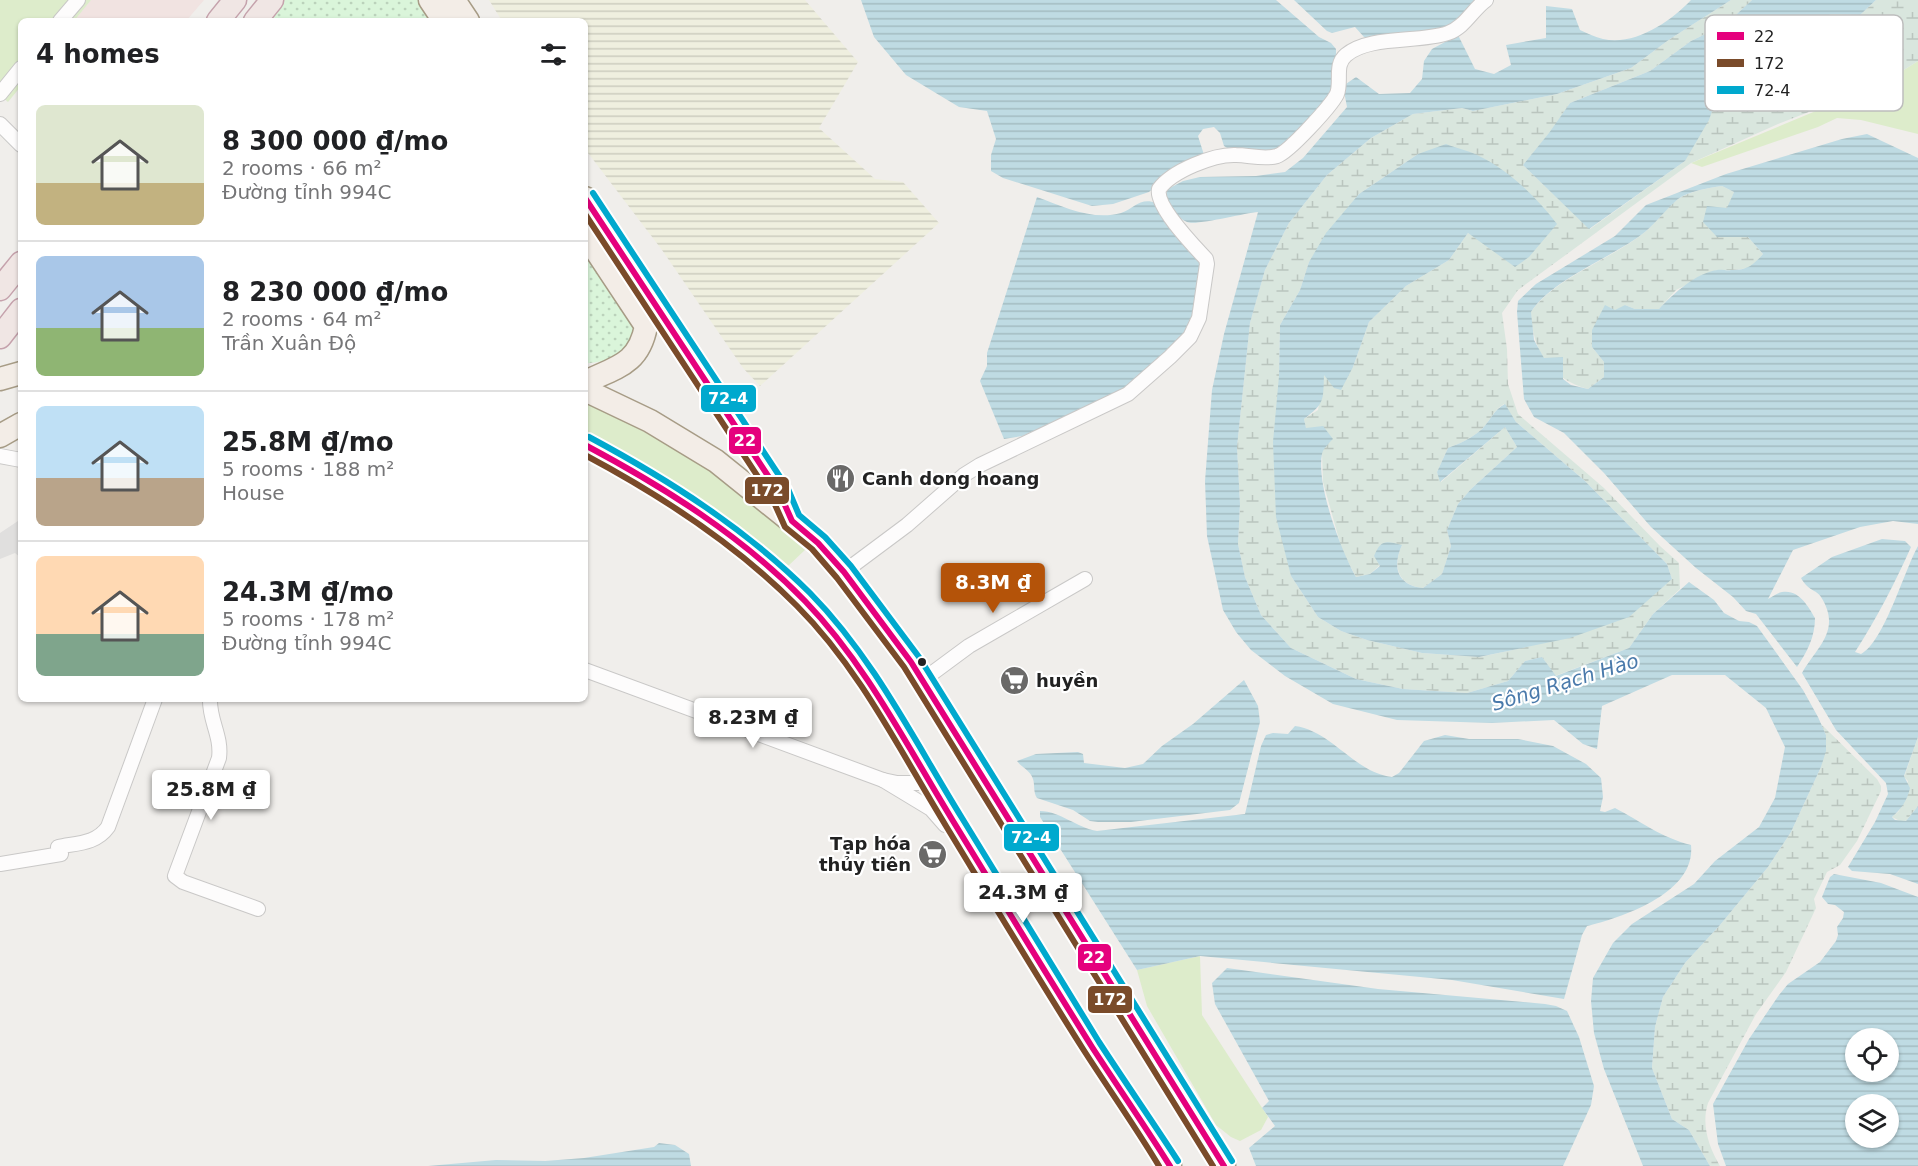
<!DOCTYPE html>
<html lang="en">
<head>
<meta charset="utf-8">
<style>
  :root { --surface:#fff; --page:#f2f2f2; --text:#202124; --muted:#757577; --line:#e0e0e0; --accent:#b45309 }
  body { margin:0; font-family:"DejaVu Sans",sans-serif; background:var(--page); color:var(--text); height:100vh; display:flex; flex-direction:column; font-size:22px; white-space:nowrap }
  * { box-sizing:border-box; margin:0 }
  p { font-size:20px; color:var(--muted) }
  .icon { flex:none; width:33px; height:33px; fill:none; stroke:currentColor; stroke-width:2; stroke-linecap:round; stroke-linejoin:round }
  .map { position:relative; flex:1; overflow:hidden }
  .details { position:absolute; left:18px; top:18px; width:570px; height:684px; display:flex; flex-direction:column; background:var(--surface); border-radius:9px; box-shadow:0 2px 4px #0004 }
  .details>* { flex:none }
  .controls { position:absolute; left:1845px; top:1028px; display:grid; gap:12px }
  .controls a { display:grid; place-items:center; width:54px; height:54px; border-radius:50%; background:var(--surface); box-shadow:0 2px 4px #0004; font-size:30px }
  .price { position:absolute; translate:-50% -51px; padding:0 14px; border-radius:6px; background:#fff; color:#222; font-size:20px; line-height:39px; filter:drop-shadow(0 2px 3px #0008) }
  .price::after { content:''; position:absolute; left:50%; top:36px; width:18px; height:14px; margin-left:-9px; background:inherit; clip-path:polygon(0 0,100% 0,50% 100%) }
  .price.active { background:var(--accent); color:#fff }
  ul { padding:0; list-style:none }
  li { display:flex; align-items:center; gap:18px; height:150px; padding:0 18px }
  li+li { border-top:2px solid var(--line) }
  li span { display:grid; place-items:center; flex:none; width:168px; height:120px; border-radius:9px; color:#555 }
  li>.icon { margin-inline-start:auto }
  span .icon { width:72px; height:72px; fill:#fffc; stroke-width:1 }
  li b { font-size:26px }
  h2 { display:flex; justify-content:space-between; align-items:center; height:72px; padding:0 18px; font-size:26px }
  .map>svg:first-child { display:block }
</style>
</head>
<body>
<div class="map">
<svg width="1918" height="1166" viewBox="0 0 1918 1166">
  <defs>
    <pattern id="farmland-rules" width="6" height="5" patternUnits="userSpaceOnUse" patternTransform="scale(1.5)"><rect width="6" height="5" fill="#efefdf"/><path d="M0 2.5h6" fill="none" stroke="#cdcdbf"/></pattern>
    <pattern id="wetland-marsh" width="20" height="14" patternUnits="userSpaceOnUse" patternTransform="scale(1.5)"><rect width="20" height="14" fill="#d9e6de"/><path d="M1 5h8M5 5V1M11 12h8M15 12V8" fill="none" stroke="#bac5be"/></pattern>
    <pattern id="park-dots" width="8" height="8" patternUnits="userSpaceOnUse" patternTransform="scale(1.5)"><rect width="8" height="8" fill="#daf5da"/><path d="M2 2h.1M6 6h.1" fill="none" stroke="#bbd2bb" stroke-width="1.8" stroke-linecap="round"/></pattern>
    <pattern id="water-rules" width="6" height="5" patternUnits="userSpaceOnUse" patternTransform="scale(1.5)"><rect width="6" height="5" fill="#bfdbe3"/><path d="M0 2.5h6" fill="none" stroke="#a4bcc2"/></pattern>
  </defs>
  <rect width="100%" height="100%" fill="#f0eeeb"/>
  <polygon fill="#f1e3e1" points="91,0 204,0 186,21 74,21"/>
  <polygon fill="url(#farmland-rules)" points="489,0 805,0 858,62 819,128 875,179 903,182 939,223 760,386 743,368 662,250 585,149 585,21 502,21"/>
  <g fill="#ddeccb">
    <polygon points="0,0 91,0 74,21 21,21 21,86 8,102 0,95"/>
    <polygon points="1918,61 1918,134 1861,120 1837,118 1818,127 1702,167 1691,163 1883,83"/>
    <polygon points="585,403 613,415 716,471 786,529 806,549 787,567 782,565 729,520 690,493 585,436"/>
    <polygon points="1200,956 1202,1015 1268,1117 1261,1130 1240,1141 1231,1137 1216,1125 1147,1006 1137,970"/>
  </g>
  <g fill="url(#wetland-marsh)" fill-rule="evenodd">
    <path d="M1731 0H1752L1726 24 1691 41 1650 71 1570 103 1550 133 1523 165 1590 229 1685 161 1714 81 1745 68 1831 14 1860 15 1876 0H1918V61L1883 83 1778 124 1691 163 1518 290 1502 313 1507 349 1508 384 1518 414 1604 488 1660 546 1679 563 1680 589 1653 614 1629 648 1555 676 1542 657 1525 661 1508 681 1467 693 1403 689 1356 679 1291 648 1261 615 1245 577 1238 544 1240 504 1237 447 1250 323 1265 270 1289 223 1327 175 1371 138 1413 114 1462 108 1473 111 1557 94 1631 68 1670 39ZM1418 154 1482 242 1468 233 1449 260 1406 286 1369 322 1353 367 1324 374 1318 410 1304 419 1306 429 1322 453 1323 482 1342 550 1356 577 1370 574 1402 545C1392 567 1398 585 1423 588L1442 574 1451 546 1447 530 1458 504 1471 489 1517 447 1505 427 1441 482 1437 472 1448 448C1461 443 1472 438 1482 429 1490 421 1494 409 1504 404L1516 422 1585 481 1667 564 1672 579 1526 647 1480 657 1422 653 1367 640 1341 631 1318 617 1291 576 1279 376 1280 325 1300 290 1309 262 1359 194Z"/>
    <path d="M1722 186 1734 192 1717 237H1748L1763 254 1751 268 1732 270H1717L1676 290 1659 309H1635L1625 305 1592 347 1604 362V377L1588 389C1551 379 1532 351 1531 312 1553 279 1612 259 1645 232 1657 222 1666 208 1678 199 1690 191 1708 188 1722 186Z"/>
    <path d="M1821 724 1877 779 1881 786V791L1857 841 1840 865 1827 872 1814 899 1816 908 1786 972 1756 1014 1708 1103C1701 1125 1709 1147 1720 1166H1710L1689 1130 1672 1119 1652 1068 1655 1027 1663 997 1685 963 1720 925 1768 867 1791 832 1821 767 1826 735Z"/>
    <polygon points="1918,737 1918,806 1906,821 1902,822 1892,817 1899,811 1908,781 1904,777"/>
  </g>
  <g fill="url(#park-dots)">
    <polygon points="284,0 421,0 434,21 267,21"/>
    <path d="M585 248 632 320C637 350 611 363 585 363Z"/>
  </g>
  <polygon fill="#e0dfde" points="21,519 21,558 15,553 0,559 0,533"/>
  <g fill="url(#water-rules)" fill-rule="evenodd">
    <polygon points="861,0 1276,0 1319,37 1331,43 1336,49 1336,64 1330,99 1281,150 1264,155 1232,151 1224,146 1220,133 1214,127 1203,129 1198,136 1205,158 1162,180 1149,192 1113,204 1092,206 1003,178 991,171 991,155 996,139 987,111 959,107 906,75 874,37"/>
    <polygon points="1294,0 1484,0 1452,27 1369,39 1364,37 1355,27 1332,33 1327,31"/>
    <path d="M1691 0H1731L1670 39 1631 68 1557 94 1473 111 1462 108 1413 114 1371 138 1327 175 1289 223 1265 270 1250 323 1237 447 1240 504 1238 544 1245 577 1261 615 1291 648 1356 679 1403 689 1467 693 1508 681 1525 661 1542 657 1556 676 1629 648 1653 614 1689 582 1714 600 1724 613 1739 621 1749 622 1757 626 1803 690 1818 717 1826 735V751L1821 767 1791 832 1768 867 1720 925 1685 963 1663 997 1655 1027 1652 1068 1672 1119 1689 1130 1710 1166H1643L1604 1069 1594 1033 1591 1001 1593 978 1613 943 1632 924 1694 884 1715 861 1759 827 1775 798 1785 747 1766 708 1725 675H1672L1602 706 1597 749 1583 744 1554 720 1492 723 1397 720 1333 704 1285 676 1251 650 1236 632 1223 610 1207 536 1205 481 1212 390 1224 334 1258 212C1244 213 1196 226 1187 222 1177 218 1171 207 1164 198L1168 189 1183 181 1200 177 1256 176 1285 172 1303 158 1347 107 1343 86 1356 77 1379 94 1410 93 1422 79 1424 61 1432 49 1458 35 1475 69 1494 74 1511 65 1506 45 1546 38V6L1572 9 1580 30C1587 33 1595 37 1603 39 1635 46 1670 22 1691 0Z"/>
    <polygon points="1752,0 1876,0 1860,15 1831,14 1745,68 1714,81 1717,96 1709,120 1685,161 1589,229 1523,165 1549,133 1570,103 1650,71 1691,41 1726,24"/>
    <path d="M1867 134 1918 158V524L1893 521 1860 527 1793 550 1768 599C1772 597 1777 593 1782 592 1799 589 1808 606 1815 618 1815 637 1807 652 1797 667L1756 614 1746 611 1733 597 1696 568 1651 527 1604 473 1564 433 1534 417 1524 399 1517 312 1518 301 1536 284 1615 236 1646 205 1726 174 1842 139ZM1722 186 1734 192 1727 208 1707 206 1703 222 1717 237H1748L1763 254C1752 266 1748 270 1731 270 1727 271 1722 269 1717 270 1696 273 1673 294 1659 309H1635L1625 305 1615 310 1605 305 1592 330V347L1604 362V377L1588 389 1571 385 1563 379V357L1544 358 1534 340 1531 312C1552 279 1612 258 1645 232 1657 222 1666 209 1678 199 1689 191 1708 188 1722 186Z"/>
    <path d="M1446 144C1456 148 1467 150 1477 155 1508 169 1536 197 1557 224L1529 257 1515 267 1468 233 1449 260 1406 286 1369 322 1353 367 1341 390 1334 388 1324 375C1323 401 1325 403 1304 419L1306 428 1323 426 1333 439C1329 443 1323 449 1322 454 1316 485 1341 550 1356 577L1370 574 1380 566 1374 556C1381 539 1386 541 1402 545 1392 567 1397 585 1423 588L1442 574 1451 546 1447 530 1458 504 1471 489 1517 447 1505 427 1440 482 1437 472 1448 448C1461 443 1472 438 1482 429 1490 421 1494 409 1505 404L1516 422 1585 481 1667 564 1672 579 1629 617 1570 638 1479 657 1422 653 1367 640 1341 631 1318 617 1291 576 1276 517 1273 442 1279 376 1280 325 1300 290 1309 262 1326 233 1359 194 1418 154Z"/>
    <path d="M1037 197C1064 207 1093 221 1121 213 1134 209 1140 197 1156 203L1199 257 1201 264 1194 317 1188 332 1132 383 1110 398 1057 421 1022 436 1004 439 980 381 987 366V353Z"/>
    <path d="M1882 539 1905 541 1911 547C1895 583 1877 618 1855 652L1861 654C1884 642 1904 571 1918 546V737L1904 776 1910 788C1907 801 1901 809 1892 817L1895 820 1906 821 1918 806V884L1890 874 1852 871 1848 867 1875 822 1888 794 1886 783 1836 730 1802 673C1817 647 1842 630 1821 597 1816 589 1809 592 1801 578L1832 557Z"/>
    <path d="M1244 680 1258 706 1260 722 1239 803 1230 810 1131 822H1098L1090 821 1073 810 1037 798C1033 792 1035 785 1033 779 1030 770 1022 768 1017 761L1036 754 1078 752 1083 754 1084 763 1125 768 1143 764 1162 746 1193 724Z"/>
    <path d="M1295 726C1332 731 1355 773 1392 777L1399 773 1424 741 1445 735 1469 739H1518L1553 746 1586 764 1601 778 1603 797 1600 811 1605 812 1615 808C1642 822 1660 837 1691 845 1696 893 1623 917 1587 926L1582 935 1564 999 1452 980 1200 956 1137 970 1040 817V811C1060 811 1077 828 1097 831L1245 814 1261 746 1266 735 1273 733 1288 734Z"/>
    <path d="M1834 874 1881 883 1918 897V1166H1726L1718 1144 1713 1104 1749 1039 1779 995 1788 984 1820 962 1836 941 1838 935 1837 927 1843 918 1844 912 1835 905 1828 904 1822 897 1830 877ZM1856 1038H1888V1071H1856ZM1856 1104H1888V1137H1856Z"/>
    <polygon points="1227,968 1378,989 1545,1004 1556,1006 1567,1011 1579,1037 1594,1086 1591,1105 1563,1166 1256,1166 1249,1148 1275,1126 1262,1108 1269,1101 1215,1004 1212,983"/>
    <polygon points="659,1143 675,1145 689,1154 691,1166 428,1166 496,1160 545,1161 584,1158 654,1147"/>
  </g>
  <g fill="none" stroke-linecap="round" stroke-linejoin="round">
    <defs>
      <g id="minor">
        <polyline points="60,21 78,0"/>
        <polyline points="0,94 21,68"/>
        <polyline points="0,124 21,145"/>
        <polyline points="0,456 21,460"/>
        <path d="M844 572 907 525 964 475 980 465 1128 394 1170 357 1190 337 1199 318 1207 264 1206 259C1194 246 1155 206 1159 189 1172 171 1214 154 1236 155 1249 155 1264 160 1277 156 1289 152 1331 106 1337 94 1342 81 1334 65 1346 55 1369 35 1420 43 1448 33 1465 27 1472 10 1486 0"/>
        <polyline points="585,670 883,780 897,783 930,783"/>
        <polyline points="923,680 969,646 1085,579"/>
        <path d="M210 699C209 720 222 736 219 758L175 876 183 882 258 909"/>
        <polyline points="883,780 931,809 945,825"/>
        <path d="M58 847C77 843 96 844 108 827L155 699"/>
        <polyline points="0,864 61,854"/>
      </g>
      <g id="primary">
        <polyline points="430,0 444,21"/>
        <polyline points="454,0 468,21"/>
        <polyline points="585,198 780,494 788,512"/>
        <path d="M585 234 646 326C639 364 617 367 585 382"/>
        <polyline points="0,379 21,373"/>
        <polyline points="585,390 650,421 716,461 818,543 844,572 911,662 1224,1166"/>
        <polyline points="0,436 21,424"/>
        <path d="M585 445C665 486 742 537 805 601 864 662 908 748 953 821 1006 905 1056 991 1110 1075 1130 1106 1151 1135 1170 1166"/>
      </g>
      <g id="trunk">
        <polyline points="218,21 235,0"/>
        <polyline points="255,21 272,0"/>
        <polyline points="0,289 21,263"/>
        <polyline points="0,337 21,310"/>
      </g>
    </defs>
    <use href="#minor" stroke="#c9c8c7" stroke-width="16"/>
    <use href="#primary" stroke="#a79c86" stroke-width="25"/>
    <use href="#trunk" stroke="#c5a2ac" stroke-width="25"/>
    <use href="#minor" stroke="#fdfcfc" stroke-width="14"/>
    <use href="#primary" stroke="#f3ede7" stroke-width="22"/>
    <use href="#trunk" stroke="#f0e6e4" stroke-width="22"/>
    <defs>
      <g id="bus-1">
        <polyline points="585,198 780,494 792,521 818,543 844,572 911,662 1224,1166"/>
        <path d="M585 445C664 487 742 536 805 601 866 664 907 746 953 821 999 896 1045 972 1092 1047 1118 1087 1145 1126 1170 1166"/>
      </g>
      <g id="bus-2">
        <polyline points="585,214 772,498 785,527 812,549 837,578 904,667 1213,1166"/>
        <path d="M585 455C662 496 736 544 797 606 860 669 900 751 946 826 991 900 1036 975 1083 1049 1108 1088 1135 1126 1159 1166"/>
      </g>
      <g id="bus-3">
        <polyline points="593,193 788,489 799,515 825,537 851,566 919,657 1232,1161"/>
        <path d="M589 437C669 480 746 529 810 593 874 658 915 742 962 818 1008 892 1053 968 1099 1042 1125 1082 1152 1121 1178 1161"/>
      </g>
    </defs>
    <use href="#bus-1" stroke="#fff" stroke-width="10"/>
    <use href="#bus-2" stroke="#fff" stroke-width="10"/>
    <use href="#bus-3" stroke="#fff" stroke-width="10"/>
    <use href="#bus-1" stroke="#e5007d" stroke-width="6"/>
    <use href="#bus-2" stroke="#7a4b2a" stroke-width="6"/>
    <use href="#bus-3" stroke="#00a9ce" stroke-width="6"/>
  </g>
  <defs>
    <symbol id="restaurant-disc" viewBox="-11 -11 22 22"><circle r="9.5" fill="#6a6968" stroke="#fff"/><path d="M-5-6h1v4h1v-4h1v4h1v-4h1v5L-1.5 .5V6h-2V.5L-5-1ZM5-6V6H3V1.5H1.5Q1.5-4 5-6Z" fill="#fff"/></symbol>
    <symbol id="supermarket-disc" viewBox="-11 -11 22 22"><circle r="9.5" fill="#6a6968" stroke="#fff"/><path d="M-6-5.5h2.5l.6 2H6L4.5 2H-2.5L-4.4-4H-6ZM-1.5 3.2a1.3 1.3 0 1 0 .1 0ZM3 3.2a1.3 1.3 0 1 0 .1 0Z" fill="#fff"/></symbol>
  </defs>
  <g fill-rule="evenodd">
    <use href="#restaurant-disc" x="824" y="462" width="33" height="33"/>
    <use href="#supermarket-disc" x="998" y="664" width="33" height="33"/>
    <use href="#supermarket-disc" x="916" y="838" width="33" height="33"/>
  </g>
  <circle fill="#222" stroke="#fff" stroke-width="2" cx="922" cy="662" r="5"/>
  <g text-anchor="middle" stroke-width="4.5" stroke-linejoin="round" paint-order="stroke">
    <g font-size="18" font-weight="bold" fill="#222" stroke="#fff" text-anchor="start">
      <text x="862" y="485">Canh dong hoang</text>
      <text x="1036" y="687">huyền</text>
      <text x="911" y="850" text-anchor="end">Tạp hóa<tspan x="911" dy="21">thủy tiên</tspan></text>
    </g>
    <g font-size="20" font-style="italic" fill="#4a7aab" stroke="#fff">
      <text transform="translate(1565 682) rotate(-17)" y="7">Sông Rạch Hào</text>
    </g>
  </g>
  <rect x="1705" y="15" width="198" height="96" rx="9" fill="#fff" stroke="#bdbdbd" stroke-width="1.5"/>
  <rect x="1717" y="32" width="27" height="8" fill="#e5007d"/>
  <rect x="1717" y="59" width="27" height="8" fill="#7a4b2a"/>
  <rect x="1717" y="86" width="27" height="8" fill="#00a9ce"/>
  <g font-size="16" fill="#222">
    <text x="1754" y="42">22</text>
    <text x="1754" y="69">172</text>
    <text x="1754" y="96">72-4</text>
  </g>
  <g stroke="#fff" stroke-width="2">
    <rect x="700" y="384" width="57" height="29" rx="6" fill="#00a9ce"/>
    <rect x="728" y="426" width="34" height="29" rx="6" fill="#e5007d"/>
    <rect x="744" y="476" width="46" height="29" rx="6" fill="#7a4b2a"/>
    <rect x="1003" y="823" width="57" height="29" rx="6" fill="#00a9ce"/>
    <rect x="1077" y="943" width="35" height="29" rx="6" fill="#e5007d"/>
    <rect x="1087" y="985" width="46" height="29" rx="6" fill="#7a4b2a"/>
  </g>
  <g font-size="16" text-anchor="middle" font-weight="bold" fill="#fff">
    <text x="728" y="404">72-4</text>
    <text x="745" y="446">22</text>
    <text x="767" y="496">172</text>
    <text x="1031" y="843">72-4</text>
    <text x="1094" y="963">22</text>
    <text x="1110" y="1005">172</text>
  </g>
</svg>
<div class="controls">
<a><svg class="icon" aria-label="locate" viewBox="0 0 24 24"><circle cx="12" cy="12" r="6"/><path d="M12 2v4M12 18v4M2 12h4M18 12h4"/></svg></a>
<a><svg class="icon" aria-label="layers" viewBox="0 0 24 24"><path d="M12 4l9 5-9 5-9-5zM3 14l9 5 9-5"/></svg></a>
</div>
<b class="price active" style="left:993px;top:614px">8.3M ₫</b>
<b class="price" style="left:753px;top:749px">8.23M ₫</b>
<b class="price" style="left:211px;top:821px">25.8M ₫</b>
<b class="price" style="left:1023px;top:924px">24.3M ₫</b>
<section class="details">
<h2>4 homes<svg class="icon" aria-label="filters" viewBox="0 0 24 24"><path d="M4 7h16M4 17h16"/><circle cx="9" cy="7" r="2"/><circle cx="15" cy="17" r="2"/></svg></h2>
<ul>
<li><span style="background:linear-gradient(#dfe7d0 65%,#c2b280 0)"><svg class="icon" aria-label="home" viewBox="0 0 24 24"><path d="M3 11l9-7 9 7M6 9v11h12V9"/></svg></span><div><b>8 300 000 ₫/mo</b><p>2 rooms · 66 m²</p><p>Đường tỉnh 994C</p></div></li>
<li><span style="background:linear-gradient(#a9c7e8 60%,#8fb573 0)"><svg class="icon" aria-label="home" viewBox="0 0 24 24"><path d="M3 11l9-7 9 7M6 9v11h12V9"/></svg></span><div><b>8 230 000 ₫/mo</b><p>2 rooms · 64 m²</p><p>Trần Xuân Độ</p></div></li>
<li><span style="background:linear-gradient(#bfe0f5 60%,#b9a48a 0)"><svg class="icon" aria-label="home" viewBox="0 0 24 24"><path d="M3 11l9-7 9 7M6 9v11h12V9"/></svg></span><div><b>25.8M ₫/mo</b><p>5 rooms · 188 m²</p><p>House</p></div></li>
<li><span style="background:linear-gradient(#ffd9b3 65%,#7fa58c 0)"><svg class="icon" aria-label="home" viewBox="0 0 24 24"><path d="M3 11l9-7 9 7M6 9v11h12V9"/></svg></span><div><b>24.3M ₫/mo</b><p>5 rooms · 178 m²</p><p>Đường tỉnh 994C</p></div></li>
</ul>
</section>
</div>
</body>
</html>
